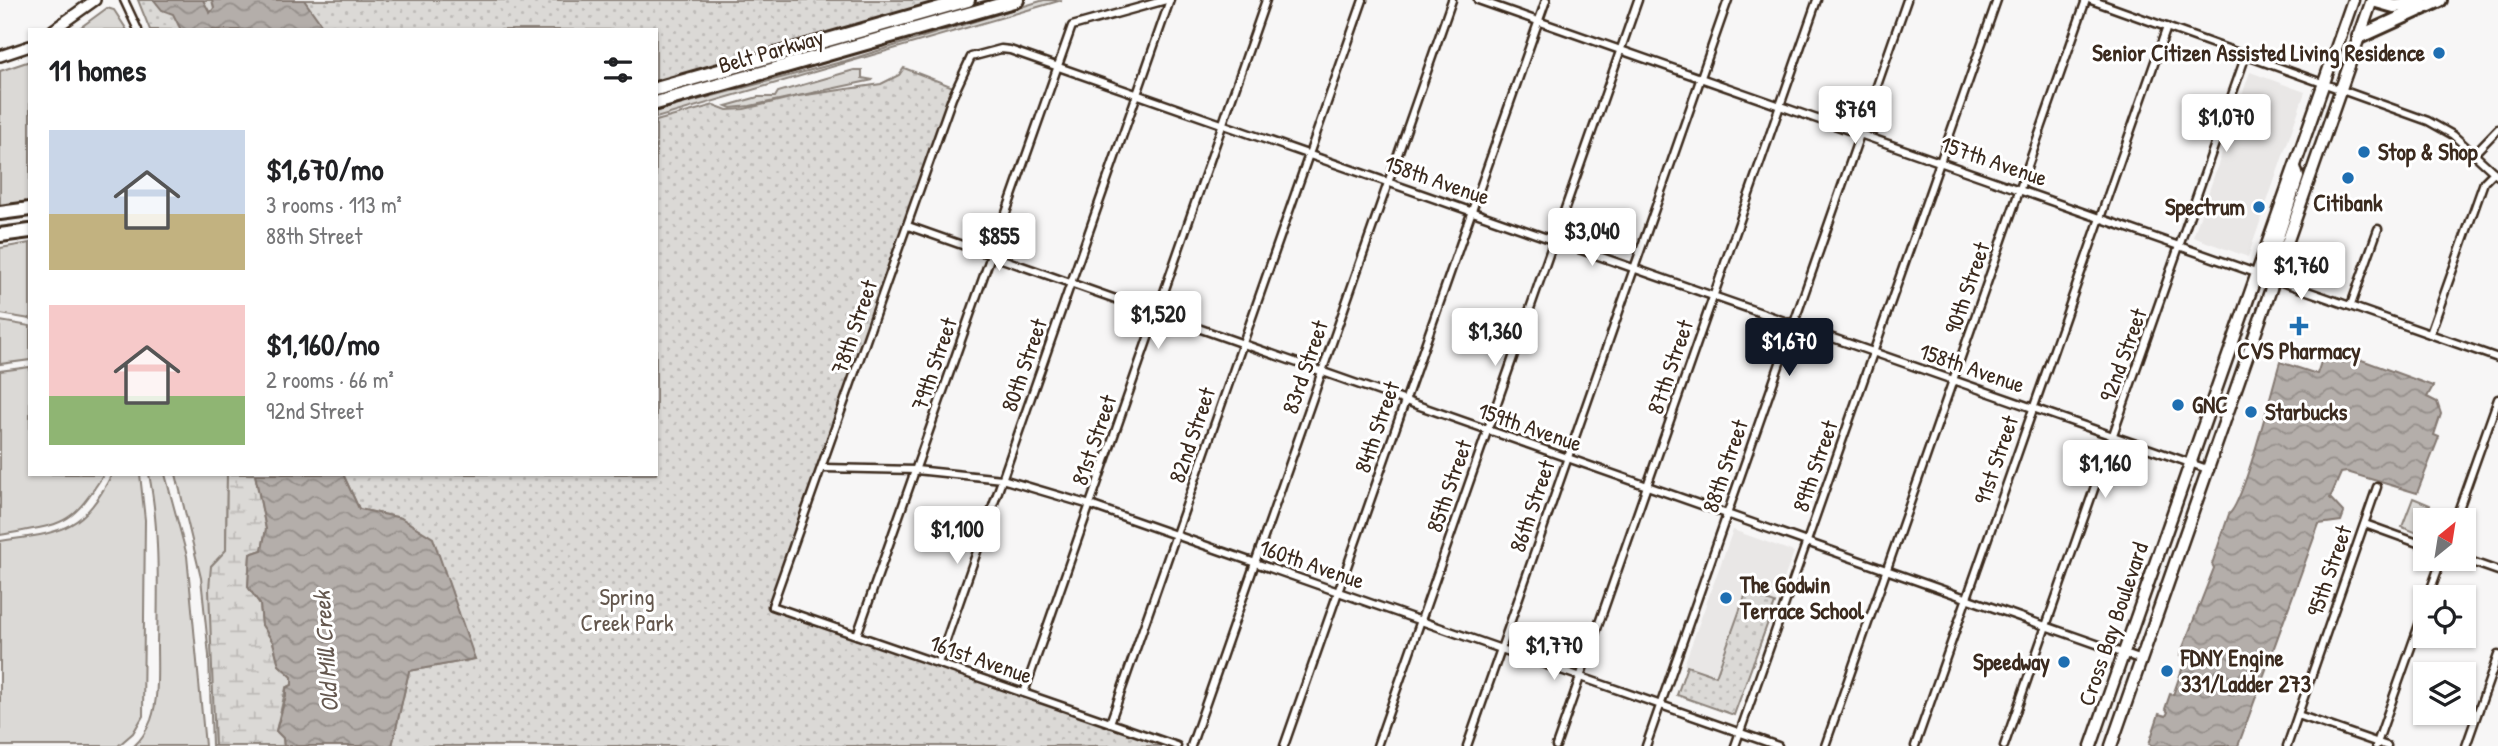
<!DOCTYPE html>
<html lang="en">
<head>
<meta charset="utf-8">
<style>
  :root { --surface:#fff; --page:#f2f2f2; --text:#202124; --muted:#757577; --accent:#111827 }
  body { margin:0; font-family:"Patrick Hand",sans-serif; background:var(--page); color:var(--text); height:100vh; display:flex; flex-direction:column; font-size:26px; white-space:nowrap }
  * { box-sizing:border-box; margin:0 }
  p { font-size:23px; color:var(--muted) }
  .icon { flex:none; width:38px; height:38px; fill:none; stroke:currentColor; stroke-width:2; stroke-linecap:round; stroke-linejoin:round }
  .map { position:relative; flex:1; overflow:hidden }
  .sheet { position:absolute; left:28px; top:28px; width:630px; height:448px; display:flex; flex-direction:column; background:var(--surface); border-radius:0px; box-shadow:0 2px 5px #0004 }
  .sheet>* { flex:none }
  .needle { width:46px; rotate:30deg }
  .buttons { position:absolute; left:2413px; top:508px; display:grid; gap:14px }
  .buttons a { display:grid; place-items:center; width:63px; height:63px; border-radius:0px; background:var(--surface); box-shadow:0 2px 5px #0004; font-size:35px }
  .price { position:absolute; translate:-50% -60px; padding:0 16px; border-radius:7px; background:#fff; color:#222; font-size:23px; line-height:46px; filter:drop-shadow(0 2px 4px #0008) }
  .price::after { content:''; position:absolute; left:50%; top:42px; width:21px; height:16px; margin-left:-10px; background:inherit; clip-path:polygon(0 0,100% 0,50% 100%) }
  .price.selected { background:var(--accent); color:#fff }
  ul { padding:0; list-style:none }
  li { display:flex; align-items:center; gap:21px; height:175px; padding:0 21px }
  li span { display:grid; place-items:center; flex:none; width:196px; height:140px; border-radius:0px; color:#555 }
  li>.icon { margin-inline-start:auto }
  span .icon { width:84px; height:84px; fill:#fffc; stroke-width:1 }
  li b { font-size:30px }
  h2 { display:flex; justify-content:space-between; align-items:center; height:84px; padding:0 21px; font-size:30px }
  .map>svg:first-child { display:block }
</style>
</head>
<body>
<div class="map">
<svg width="2498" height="746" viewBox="0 0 2498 746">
  <defs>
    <pattern id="wetland-marsh" width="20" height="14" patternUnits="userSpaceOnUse" patternTransform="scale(1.75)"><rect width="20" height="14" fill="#dbd9d6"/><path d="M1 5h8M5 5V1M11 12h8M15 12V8" fill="none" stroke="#bdbab7"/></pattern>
    <pattern id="park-dots" width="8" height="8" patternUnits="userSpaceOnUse" patternTransform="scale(1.75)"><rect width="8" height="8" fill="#dbd9d6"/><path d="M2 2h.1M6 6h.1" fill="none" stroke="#bdbab7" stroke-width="1.8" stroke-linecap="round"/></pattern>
    <pattern id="water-waves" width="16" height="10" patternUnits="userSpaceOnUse" patternTransform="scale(1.75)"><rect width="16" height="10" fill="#b4aeaa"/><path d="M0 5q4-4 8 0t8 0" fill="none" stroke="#948e8a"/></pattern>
  </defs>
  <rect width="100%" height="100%" fill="#f7f6f6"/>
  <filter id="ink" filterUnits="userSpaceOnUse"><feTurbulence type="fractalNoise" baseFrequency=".0143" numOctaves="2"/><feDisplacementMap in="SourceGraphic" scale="14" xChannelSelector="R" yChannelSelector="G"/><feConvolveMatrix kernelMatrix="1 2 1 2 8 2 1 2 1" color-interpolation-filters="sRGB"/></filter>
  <g filter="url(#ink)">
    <g fill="#e9e7e6">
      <polygon points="2250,72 2305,92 2248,257 2193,237"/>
      <polygon points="1733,530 1794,552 1775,603 1746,593 1716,676 1684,665"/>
    </g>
    <g fill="#dbd9d6" stroke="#8b827a" stroke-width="2">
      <polygon points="1044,0 1062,0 656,118 656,111 845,61"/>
      <polygon points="107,8 114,10 127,30 77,30"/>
      <polygon points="30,61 30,201 0,206 0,71"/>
      <polygon points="854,70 862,70 862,78 873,80 750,106 731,108 726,106 758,97 775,97 778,92"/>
      <polygon points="30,243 30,319 0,314 0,248"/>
      <polygon points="0,321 30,326 30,360 0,364"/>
      <path d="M30 367V474H104C68 530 63 523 0 535V371Z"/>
      <path d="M112 474H140L145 520 143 716 133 733 118 746H0V541C61 532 82 533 112 474Z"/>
      <path d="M149 474H165L187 556 205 746H134C142 739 147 730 151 720 159 698 157 668 157 645 158 588 160 530 149 474Z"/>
      <polygon points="176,474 227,474 226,551 211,566 215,746 212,746 209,656 201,578"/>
      <polygon points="2413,498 2430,505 2420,534 2402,527"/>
    </g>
    <polygon fill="url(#wetland-marsh)" stroke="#8b827a" stroke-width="2" points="227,474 255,474 266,529 262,550 250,554 248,587 260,604 262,625 273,642 279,665 292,676 292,685 286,688 276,731 283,738 284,746 215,746 209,589 211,566 226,550"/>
    <g fill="url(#park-dots)" stroke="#8b827a" stroke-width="2">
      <polygon points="138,0 968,0 656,84 656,30 150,30"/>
      <polygon points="904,68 956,88 773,606 1177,746 392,746 409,671 475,659 401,518 359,509 343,474 656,474 656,121 714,105 727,110 744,109 799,96 881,84 899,75"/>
      <polygon points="1746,593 1775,603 1734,715 1677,695 1687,666 1716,676"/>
    </g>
    <g fill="url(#water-waves)" stroke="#847972" stroke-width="2">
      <polygon points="154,0 203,0 210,13 214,8 212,0 304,0 321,24 322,30 181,30 173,14 162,10"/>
      <path d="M2326 347 2433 386 2427 397 2437 402 2441 414 2434 435 2439 437 2417 493 2347 472 2341 473 2330 498 2344 513 2341 521 2319 524 2238 746H2154L2149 744 2159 714 2166 716 2168 712 2165 709 2170 694 2173 695 2186 658 2180 655 2214 568 2212 564 2229 514C2244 503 2272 388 2280 362L2317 374Z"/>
      <polygon points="255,474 343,474 359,509 401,518 433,538 475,659 409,671 392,746 284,746 283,738 276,731 286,696 286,688 292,685 292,677 279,665 273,642 262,625 260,604 248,587 250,554 262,550 266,529"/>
    </g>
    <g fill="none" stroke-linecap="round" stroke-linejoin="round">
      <defs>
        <g id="street">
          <polyline points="124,0 138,30"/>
          <polyline points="1478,0 2498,358"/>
          <polyline points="2091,0 2428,121 2453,135 2498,176"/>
          <polyline points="2474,154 2498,129"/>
          <polyline points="908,226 2142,660"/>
          <polyline points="2351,305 2378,229"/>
          <polyline points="2430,334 2484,182 2494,172"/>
          <polyline points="823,468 916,470 1002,479 1090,505 1778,746"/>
          <polyline points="2455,520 2498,399"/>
          <polyline points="2365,524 2426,546"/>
          <polyline points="2461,558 2498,571"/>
          <polyline points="2428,597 2442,558"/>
          <polyline points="857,635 1072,26 1166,0"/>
          <polyline points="938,663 1170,0"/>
          <polyline points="1024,693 1266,0"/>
          <polyline points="2298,715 2387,746"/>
          <polyline points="1110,723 1363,0"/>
          <polyline points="1177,746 772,606 952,98 971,57 1001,49 1010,50 2210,470"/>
          <polyline points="1191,746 1452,0"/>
          <polyline points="1284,746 1546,0"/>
          <polyline points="1377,746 1638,0"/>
          <polyline points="1467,746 1728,0"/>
          <polyline points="1556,746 1817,0"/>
          <polyline points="1646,746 1907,0"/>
          <polyline points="1735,746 1997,0"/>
          <polyline points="1825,746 2086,0"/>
          <polyline points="1915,746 2167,27"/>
          <polyline points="2004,746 2246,55"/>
          <polyline points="2287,746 2377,487"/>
          <polyline points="2376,746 2426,605"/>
          <polyline points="2466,746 2498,655"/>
        </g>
        <g id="secondary">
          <polyline points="53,30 95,0"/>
          <polyline points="0,56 30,46"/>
        </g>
        <g id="primary">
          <polyline points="2275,278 2270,261 2298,177 2295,167"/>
          <polyline points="2091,746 2353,0"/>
          <polyline points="2111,746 2372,0"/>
        </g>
        <g id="highway">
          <polyline points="2373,0 2394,6 2422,3"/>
          <polyline points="2359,37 2440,0"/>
          <polyline points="656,89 968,0"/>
          <polyline points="656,103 1017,0"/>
          <polyline points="0,213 30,209"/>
          <polyline points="0,235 30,231"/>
        </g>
      </defs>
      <use href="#street" stroke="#3b2a1e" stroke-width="11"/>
      <use href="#secondary" stroke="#3b2a1e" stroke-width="14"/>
      <use href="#primary" stroke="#3b2a1e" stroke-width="15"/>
      <use href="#highway" stroke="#3b2a1e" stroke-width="18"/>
      <use href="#street" stroke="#fff" stroke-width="6"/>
      <use href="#secondary" stroke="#fff" stroke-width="9"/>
      <use href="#primary" stroke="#fff" stroke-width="10"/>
      <use href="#highway" stroke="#fff" stroke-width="12"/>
    </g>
  </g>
  <g fill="#1f6fb2" stroke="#fff" stroke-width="2.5">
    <circle cx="2439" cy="53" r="7"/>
    <circle cx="2364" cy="152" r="7"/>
    <circle cx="2348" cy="178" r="7"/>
    <circle cx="2259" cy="207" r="7"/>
    <path d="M2295.5 315.5h7v7h7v7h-7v7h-7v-7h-7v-7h7z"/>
    <circle cx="2178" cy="405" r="7"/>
    <circle cx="2251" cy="412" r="7"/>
    <circle cx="1726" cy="598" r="7"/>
    <circle cx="2064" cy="662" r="7"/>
    <circle cx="2167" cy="671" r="7"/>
  </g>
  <g text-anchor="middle" stroke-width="6" stroke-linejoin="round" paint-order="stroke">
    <g font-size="23" fill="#3b2a1e" stroke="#fff">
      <text transform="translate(771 51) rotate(-16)" y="8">Belt Parkway</text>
      <text transform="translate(1994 161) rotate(19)" y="8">157th Avenue</text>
      <text transform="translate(1437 180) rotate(19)" y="8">158th Avenue</text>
      <text transform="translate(1967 288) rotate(-71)" y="8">90th Street</text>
      <text transform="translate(854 327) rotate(-71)" y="8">78th Street</text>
      <text transform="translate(2123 355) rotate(-70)" y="8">92nd Street</text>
      <text transform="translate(934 364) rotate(-71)" y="8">79th Street</text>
      <text transform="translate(1024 365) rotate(-71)" y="8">80th Street</text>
      <text transform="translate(1305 367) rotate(-71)" y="8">83rd Street</text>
      <text transform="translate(1670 367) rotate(-71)" y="8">87th Street</text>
      <text transform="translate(1972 368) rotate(19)" y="8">158th Avenue</text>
      <text transform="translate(1377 427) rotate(-71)" y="8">84th Street</text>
      <text transform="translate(1530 427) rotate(19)" y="8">159th Avenue</text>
      <text transform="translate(1192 435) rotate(-71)" y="8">82nd Street</text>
      <text transform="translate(1094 440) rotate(-71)" y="8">81st Street</text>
      <text transform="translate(1996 460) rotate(-71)" y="8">91st Street</text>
      <text transform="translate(1725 466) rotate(-71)" y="8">88th Street</text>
      <text transform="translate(1815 466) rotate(-71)" y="8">89th Street</text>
      <text transform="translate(1449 486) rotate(-71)" y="8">85th Street</text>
      <text transform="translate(1532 506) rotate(-71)" y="8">86th Street</text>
      <text transform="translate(1312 564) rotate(19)" y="8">160th Avenue</text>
      <text transform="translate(2329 571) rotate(-71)" y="8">95th Street</text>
      <text transform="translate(2113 624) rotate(-71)" y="8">Cross Bay Boulevard</text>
      <text transform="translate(981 659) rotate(19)" y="8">161st Avenue</text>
    </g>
    <g font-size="23" font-weight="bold" fill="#3b2a1e" stroke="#fff" text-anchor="start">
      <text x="2425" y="61" text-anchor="end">Senior Citizen Assisted Living Residence</text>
      <text x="2378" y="160">Stop &amp; Shop</text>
      <text x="2348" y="211" text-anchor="middle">Citibank</text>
      <text x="2245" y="215" text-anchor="end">Spectrum</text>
      <text x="2299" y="359" text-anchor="middle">CVS Pharmacy</text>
      <text x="2192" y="413">GNC</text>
      <text x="2265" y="420">Starbucks</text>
      <text x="1740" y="593">The Godwin<tspan x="1740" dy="26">Terrace School</tspan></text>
      <text x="2181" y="666">FDNY Engine<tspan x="2181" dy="26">331/Ladder 273</tspan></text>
      <text x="2050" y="670" text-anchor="end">Speedway</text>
    </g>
    <g font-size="23" fill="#63564c" stroke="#fff">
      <text x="627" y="605">Spring<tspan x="627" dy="26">Creek Park</tspan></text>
    </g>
    <g font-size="24" font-style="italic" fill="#65584f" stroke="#fff">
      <text transform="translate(326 652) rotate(-94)" y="8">Old Mill Creek</text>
    </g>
  </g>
</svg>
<div class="buttons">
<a><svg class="needle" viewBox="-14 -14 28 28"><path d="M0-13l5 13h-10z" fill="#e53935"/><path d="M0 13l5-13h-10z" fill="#757577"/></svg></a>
<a><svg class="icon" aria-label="locate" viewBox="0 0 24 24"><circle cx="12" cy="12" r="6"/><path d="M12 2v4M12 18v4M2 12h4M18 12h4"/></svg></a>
<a><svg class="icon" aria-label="layers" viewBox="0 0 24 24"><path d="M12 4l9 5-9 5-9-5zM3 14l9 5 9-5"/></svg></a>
</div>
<b class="price" style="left:1855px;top:146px">$769</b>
<b class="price" style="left:2226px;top:154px">$1,070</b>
<b class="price" style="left:1592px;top:268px">$3,040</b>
<b class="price" style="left:999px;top:273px">$855</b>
<b class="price" style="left:2301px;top:302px">$1,760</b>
<b class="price" style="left:1158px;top:351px">$1,520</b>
<b class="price" style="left:1495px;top:368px">$1,360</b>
<b class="price selected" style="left:1789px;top:378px">$1,670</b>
<b class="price" style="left:2105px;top:500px">$1,160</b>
<b class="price" style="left:957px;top:566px">$1,100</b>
<b class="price" style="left:1554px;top:682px">$1,770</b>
<section class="sheet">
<h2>11 homes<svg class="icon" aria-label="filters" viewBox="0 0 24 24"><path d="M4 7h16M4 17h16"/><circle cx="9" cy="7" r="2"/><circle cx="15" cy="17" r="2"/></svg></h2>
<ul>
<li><span style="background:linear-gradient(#c9d6e8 60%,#c2b280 0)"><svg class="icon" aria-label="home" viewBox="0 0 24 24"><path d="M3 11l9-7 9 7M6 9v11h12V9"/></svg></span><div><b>$1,670/mo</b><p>3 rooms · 113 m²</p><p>88th Street</p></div></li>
<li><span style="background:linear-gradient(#f6c9c9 65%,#8fb573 0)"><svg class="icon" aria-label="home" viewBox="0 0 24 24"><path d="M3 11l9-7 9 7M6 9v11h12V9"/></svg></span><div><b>$1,160/mo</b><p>2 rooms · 66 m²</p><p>92nd Street</p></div></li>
</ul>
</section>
</div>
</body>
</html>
